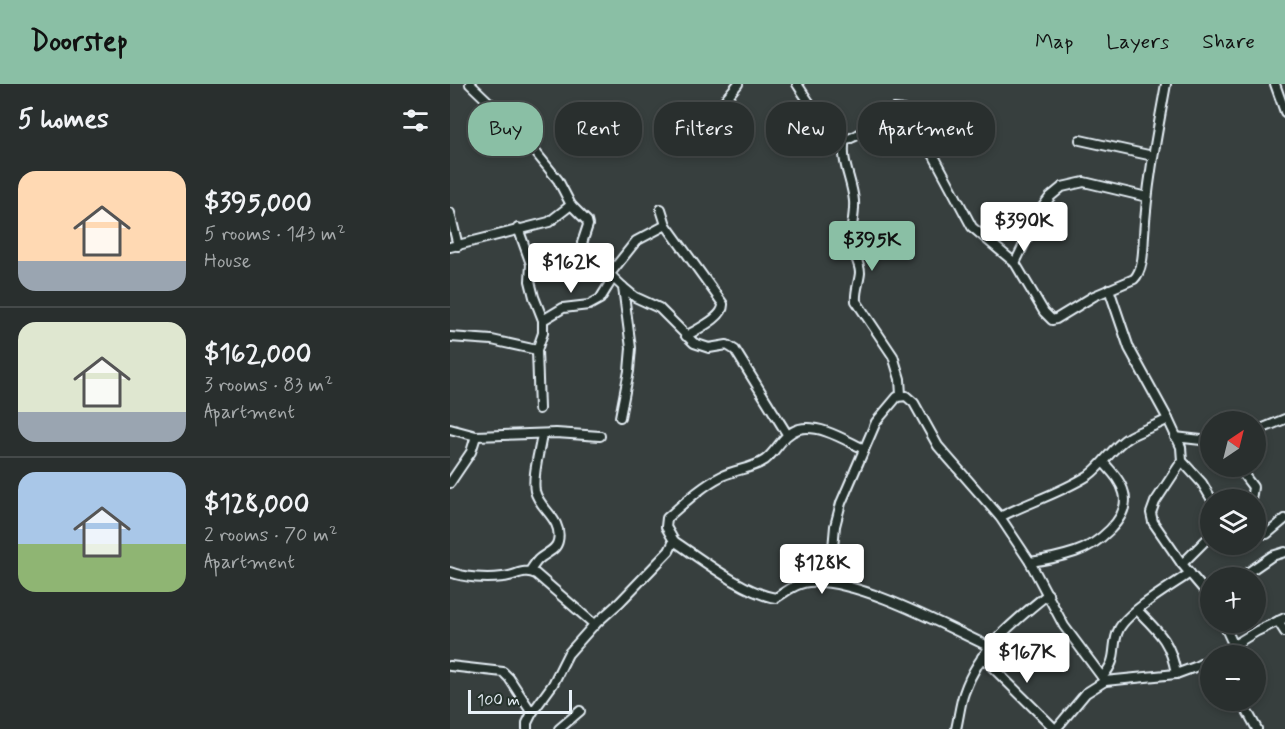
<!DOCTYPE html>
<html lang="en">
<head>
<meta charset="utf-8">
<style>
  :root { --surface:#292f2e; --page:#313736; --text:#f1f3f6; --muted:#a5a9aa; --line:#454a4a; --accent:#8abfa5 }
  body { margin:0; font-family:Mynerve,sans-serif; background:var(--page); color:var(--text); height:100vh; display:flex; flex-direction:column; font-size:22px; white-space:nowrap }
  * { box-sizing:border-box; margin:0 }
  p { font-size:20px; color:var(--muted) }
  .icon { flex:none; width:33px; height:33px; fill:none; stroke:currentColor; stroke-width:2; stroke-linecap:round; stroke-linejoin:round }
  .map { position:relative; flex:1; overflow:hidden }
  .side { display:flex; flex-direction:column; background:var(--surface); width:450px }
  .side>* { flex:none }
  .hud { position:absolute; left:18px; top:18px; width:570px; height:54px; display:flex; gap:12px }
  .needle { width:39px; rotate:35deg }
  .tools { position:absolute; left:750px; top:327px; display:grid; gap:12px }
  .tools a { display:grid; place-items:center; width:66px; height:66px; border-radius:50%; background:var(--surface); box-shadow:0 3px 9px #0003,0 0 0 2px var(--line); font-size:30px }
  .scale { position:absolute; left:18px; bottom:15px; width:104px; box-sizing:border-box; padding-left:6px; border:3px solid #e8f1f8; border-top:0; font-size:16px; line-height:21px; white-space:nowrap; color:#e8f1f8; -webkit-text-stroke:4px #26332d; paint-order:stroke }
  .price { position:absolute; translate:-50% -51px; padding:0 14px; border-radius:6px; background:#fff; color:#222; font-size:20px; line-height:39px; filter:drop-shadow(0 2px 3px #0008) }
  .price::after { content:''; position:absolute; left:50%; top:36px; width:18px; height:14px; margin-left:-9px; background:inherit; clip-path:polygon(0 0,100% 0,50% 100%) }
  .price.on { background:var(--accent); color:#111 }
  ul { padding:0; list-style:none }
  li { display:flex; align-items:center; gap:18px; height:150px; padding:0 18px }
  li+li { border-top:2px solid var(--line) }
  li span { display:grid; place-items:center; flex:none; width:168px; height:120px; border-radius:18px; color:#555 }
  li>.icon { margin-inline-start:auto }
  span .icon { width:72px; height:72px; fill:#fffc; stroke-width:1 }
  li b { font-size:26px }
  h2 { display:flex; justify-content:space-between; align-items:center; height:72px; padding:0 18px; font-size:26px }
  .pill { padding:0 21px; border-radius:24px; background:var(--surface); box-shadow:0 3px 9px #0003,0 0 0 2px var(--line); font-size:21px; line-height:54px }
  .pill.on { background:var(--accent); color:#111 }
  header { display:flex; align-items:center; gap:36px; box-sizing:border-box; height:84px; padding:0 30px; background:var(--accent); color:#111 }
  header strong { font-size:28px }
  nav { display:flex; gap:33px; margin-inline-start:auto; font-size:21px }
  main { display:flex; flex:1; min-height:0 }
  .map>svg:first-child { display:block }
</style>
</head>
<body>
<header>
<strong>Doorstep</strong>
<nav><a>Map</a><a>Layers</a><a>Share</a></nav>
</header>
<main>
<section class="side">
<h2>5 homes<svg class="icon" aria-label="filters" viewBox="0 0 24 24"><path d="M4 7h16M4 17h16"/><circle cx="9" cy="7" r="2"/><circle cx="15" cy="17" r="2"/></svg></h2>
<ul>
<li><span style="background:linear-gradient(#ffd9b3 75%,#9aa5b1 0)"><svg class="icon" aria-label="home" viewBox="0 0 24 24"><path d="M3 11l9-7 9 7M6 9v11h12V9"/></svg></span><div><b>$395,000</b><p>5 rooms · 143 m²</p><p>House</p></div></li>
<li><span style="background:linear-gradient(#dfe7d0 75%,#9aa5b1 0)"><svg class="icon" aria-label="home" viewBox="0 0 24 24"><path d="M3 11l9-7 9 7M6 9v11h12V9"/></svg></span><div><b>$162,000</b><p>3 rooms · 83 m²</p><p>Apartment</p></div></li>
<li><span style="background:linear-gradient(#a9c7e8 60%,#8fb573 0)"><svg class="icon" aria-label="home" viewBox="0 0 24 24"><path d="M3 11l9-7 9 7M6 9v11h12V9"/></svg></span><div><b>$128,000</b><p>2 rooms · 70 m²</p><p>Apartment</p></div></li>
</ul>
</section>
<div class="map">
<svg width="835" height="645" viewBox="0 0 835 645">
  <rect width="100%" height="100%" fill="#373f3e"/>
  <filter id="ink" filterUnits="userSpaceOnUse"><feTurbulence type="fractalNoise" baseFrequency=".0167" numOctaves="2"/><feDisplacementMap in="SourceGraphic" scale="12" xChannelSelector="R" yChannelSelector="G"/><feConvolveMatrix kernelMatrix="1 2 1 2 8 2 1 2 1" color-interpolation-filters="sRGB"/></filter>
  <g filter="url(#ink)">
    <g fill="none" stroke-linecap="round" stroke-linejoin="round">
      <defs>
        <g id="minor">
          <polyline points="20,0 67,45 108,96 121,121 137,137 138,141 132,159 139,171 173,203 185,213 209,224 244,259 259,264 277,261 285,266 337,350"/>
          <path d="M347 0C355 12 384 60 401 54 416 48 431 34 444 25L453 26 477 59 522 143 565 179 594 228 602 236 606 235 644 212 684 195C694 185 693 164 694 151 697 100 707 50 716 0"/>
          <polyline points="825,0 835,28"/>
          <polyline points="269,23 288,0"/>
          <path d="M395 55C390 77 402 95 404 117 405 130 401 142 401 154 400 167 410 177 410 189 409 199 405 207 406 217L443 272 450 295 451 311"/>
          <polyline points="630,56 703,72"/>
          <path d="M211 125 216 141 273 220C274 234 247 245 236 252"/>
          <polyline points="0,129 8,162"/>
          <polyline points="68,144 81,180 80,197 84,213 93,236 93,249 87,266 89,325"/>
          <polyline points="0,163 99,138 121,121"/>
          <polyline points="565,179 591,125 600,113 612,103 634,98 697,113"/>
          <polyline points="159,191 186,157 216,141"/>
          <polyline points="659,205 679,264 718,335 731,363 732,377 705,418 701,429 703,438 732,480 760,513"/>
          <polyline points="93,236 113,224 139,221 150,215 163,194"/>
          <polyline points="0,253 42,256 87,266"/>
          <polyline points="170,333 179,287 181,264 173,203"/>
          <polyline points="0,345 26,352 106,349 150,352"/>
          <polyline points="806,347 835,335"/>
          <polyline points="725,353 760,357"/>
          <polyline points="732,377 752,399 762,416"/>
          <polyline points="787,382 803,403 801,416"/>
          <polyline points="0,399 21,368 26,352"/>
          <path d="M550 433C579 418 611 409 639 391 654 380 663 362 679 353 691 346 706 342 718 335"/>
          <polyline points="806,445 817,450 835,435"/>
          <path d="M224 457C251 475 294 509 326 514 336 507 347 499 359 498 407 494 495 542 540 563"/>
          <path d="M580 478C595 476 610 473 625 468 646 461 681 435 674 409 671 397 662 388 654 379"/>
          <polyline points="732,480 760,452"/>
          <path d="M80 487C82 484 85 479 88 476 95 469 106 467 108 457 113 435 89 425 85 407 82 391 90 366 92 350"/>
          <path d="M0 488C15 494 37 495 53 493 66 492 73 484 86 490L145 541"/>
          <polyline points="790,494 822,472 835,468"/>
          <polyline points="380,498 385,442 391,419 426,338 447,313 456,312 464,319 488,362 550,433 580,478 614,542 655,597"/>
          <path d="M687 526C709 548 721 558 726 590"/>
          <polyline points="828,537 835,548"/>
          <polyline points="773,538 783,560"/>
          <polyline points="766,572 807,547 835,534"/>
          <polyline points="532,573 605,645"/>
          <polyline points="0,582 53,588 59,594 82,629"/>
          <path d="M652 593C670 574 660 563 669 545 678 527 723 501 740 489"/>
          <polyline points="791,616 807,645"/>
          <path d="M77 645V639L82 629 103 600 118 570 142 543 170 518 219 467 224 457 216 443 217 434C234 419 252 402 272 392 286 385 302 385 315 376 328 366 332 350 349 345 370 340 395 356 414 365"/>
          <polyline points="109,645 130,627"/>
          <path d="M506 645C509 633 510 620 514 609 529 565 563 538 598 510"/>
          <polyline points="606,645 636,609 655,597 726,590 745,583 760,575"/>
        </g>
      </defs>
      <use href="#minor" stroke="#e8f1f8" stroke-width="12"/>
      <use href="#minor" stroke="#26332d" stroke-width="8"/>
    </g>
  </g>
</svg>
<div class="tools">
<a><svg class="needle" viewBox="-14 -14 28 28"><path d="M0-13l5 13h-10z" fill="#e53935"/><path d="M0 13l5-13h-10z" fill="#a5a9aa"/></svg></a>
<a><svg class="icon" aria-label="layers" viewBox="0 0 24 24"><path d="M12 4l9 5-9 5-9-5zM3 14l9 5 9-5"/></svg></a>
<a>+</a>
<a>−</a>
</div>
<div class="scale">100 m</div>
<b class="price" style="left:574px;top:169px">$390K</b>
<b class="price on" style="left:422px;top:188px">$395K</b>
<b class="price" style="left:121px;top:210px">$162K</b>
<b class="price" style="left:372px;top:511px">$128K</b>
<b class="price" style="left:577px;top:600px">$167K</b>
<div class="hud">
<a class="pill on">Buy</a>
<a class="pill">Rent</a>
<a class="pill">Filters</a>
<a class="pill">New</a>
<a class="pill">Apartment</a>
</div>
</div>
</main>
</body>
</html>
